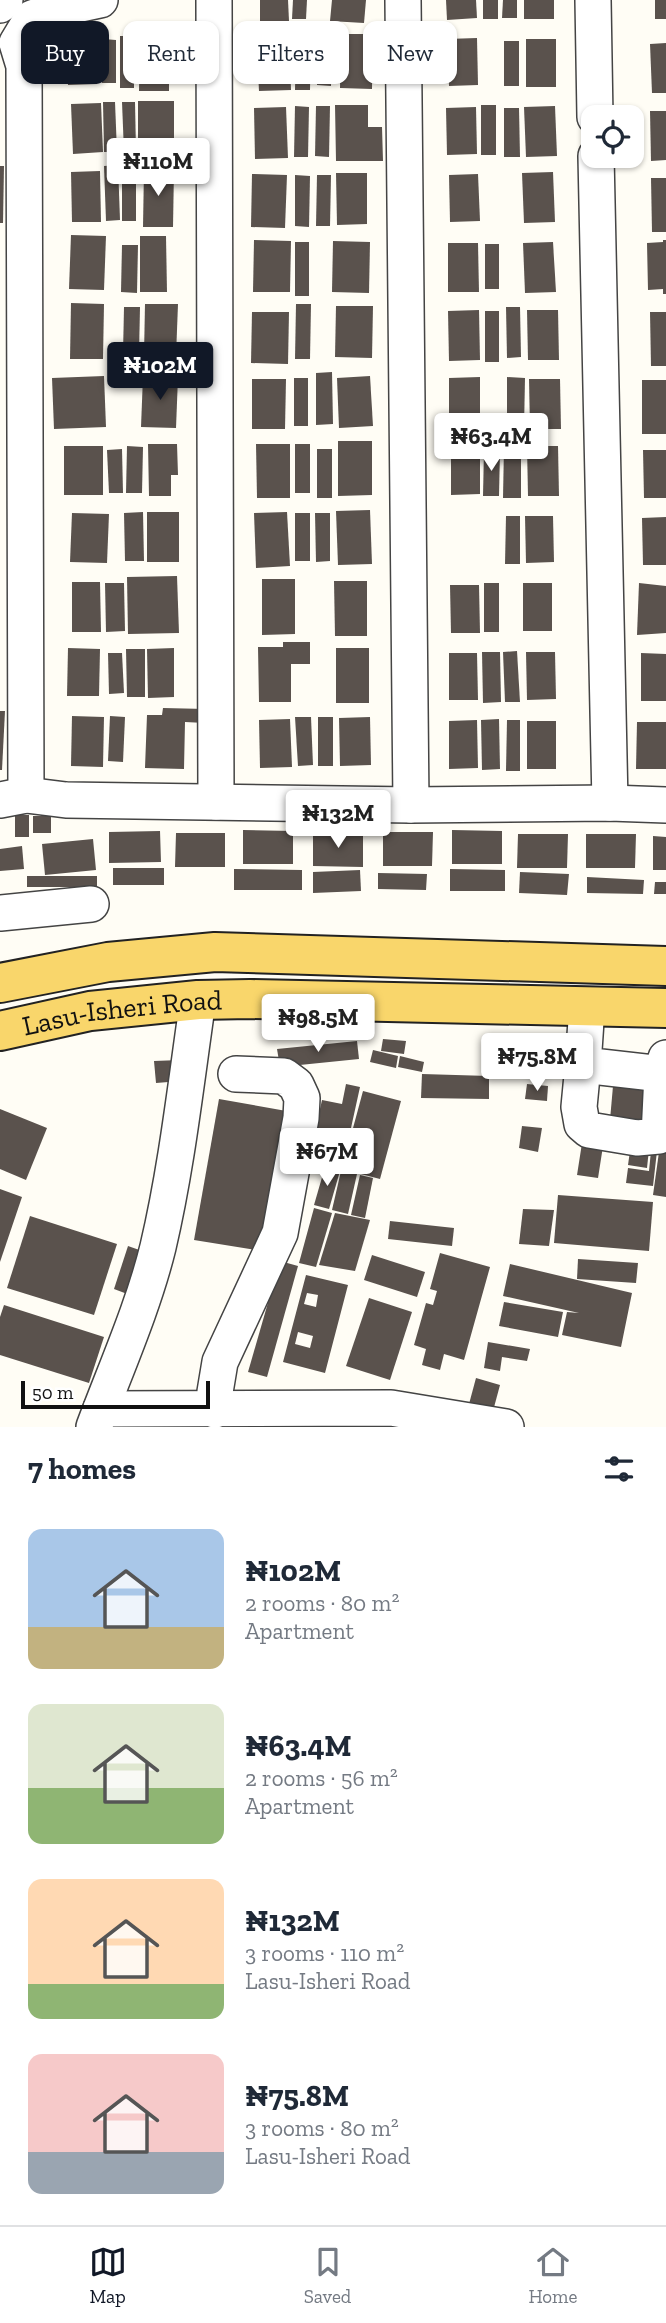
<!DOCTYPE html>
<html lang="en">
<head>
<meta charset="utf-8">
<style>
  :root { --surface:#fff; --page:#f6f6f7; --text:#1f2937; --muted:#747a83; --line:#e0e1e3; --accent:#111827 }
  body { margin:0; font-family:"Zilla Slab",serif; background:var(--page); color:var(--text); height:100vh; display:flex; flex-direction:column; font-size:26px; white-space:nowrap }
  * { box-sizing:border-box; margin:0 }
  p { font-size:23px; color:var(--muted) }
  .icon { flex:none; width:38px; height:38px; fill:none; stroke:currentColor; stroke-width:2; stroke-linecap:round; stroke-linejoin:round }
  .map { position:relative; height:1427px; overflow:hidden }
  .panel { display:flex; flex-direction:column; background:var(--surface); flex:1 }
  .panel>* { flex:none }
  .banner { position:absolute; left:21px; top:21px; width:625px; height:63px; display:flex; gap:14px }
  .controls { position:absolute; left:581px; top:105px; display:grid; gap:14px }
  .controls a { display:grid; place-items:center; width:63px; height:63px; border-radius:14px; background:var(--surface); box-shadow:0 2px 5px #0004; font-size:35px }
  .scale { position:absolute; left:21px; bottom:18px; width:189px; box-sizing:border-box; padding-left:7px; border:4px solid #111; border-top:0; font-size:19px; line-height:24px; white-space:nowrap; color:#111; -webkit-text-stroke:5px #fff; paint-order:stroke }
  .price { position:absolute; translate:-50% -60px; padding:0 16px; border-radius:7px; background:#fff; color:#222; font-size:23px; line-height:46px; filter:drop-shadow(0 2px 4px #0008) }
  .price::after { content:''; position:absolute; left:50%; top:42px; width:21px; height:16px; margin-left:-10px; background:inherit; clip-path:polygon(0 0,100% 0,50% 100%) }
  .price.current { background:var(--accent); color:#fff }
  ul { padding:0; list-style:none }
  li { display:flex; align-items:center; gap:21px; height:175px; padding:0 28px }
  li span { display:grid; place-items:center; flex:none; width:196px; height:140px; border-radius:14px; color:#555 }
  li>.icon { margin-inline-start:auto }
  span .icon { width:84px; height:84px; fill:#fffc; stroke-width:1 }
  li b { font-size:30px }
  h2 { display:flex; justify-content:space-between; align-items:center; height:84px; padding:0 28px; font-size:30px }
  .tag { padding:0 24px; border-radius:14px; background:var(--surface); box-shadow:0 2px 5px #0004; font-size:24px; line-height:63px }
  .tag.current { background:var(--accent); color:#fff }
  .tab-bar { display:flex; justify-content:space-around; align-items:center; height:98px; border-top:2px solid var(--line); background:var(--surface); font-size:19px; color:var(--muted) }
  .tab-bar a { display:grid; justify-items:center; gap:4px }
  .tab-bar .current { color:var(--accent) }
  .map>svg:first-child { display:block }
</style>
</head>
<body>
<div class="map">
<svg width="666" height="1427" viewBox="0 0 666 1427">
  <rect width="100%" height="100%" fill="#fffdf5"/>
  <g fill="#5a524d" fill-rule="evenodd">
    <polygon points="260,0 288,0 289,21 260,21"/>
    <polygon points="293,0 307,0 306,19 292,19"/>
    <polygon points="332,0 366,0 364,23 330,21"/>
    <polygon points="446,0 476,0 477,18 447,20"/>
    <rect x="483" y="0" width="15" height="19"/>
    <polygon points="503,0 517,0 517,18 502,18"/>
    <rect x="524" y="0" width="30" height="19"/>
    <rect x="655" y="0" width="11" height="19"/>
    <polygon points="140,33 169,34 169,91 139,91"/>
    <polygon points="341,34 373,34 372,89 340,88"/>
    <polygon points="96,35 97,84 68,85 66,36"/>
    <polygon points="289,35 291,90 259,91 256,36"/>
    <polygon points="318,35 332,35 331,86 317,85"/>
    <rect x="120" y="36" width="14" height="52"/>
    <polygon points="477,38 478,85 449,86 447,39"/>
    <polygon points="103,39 116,40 116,83 102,83"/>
    <polygon points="296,39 311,40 310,90 295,90"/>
    <rect x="526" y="39" width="30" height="48"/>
    <rect x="504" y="41" width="15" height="45"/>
    <polygon points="666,43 666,93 652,93 650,44"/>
    <rect x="138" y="101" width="36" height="50"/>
    <polygon points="103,102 115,102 117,152 104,152"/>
    <polygon points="122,102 135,102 136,151 124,152"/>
    <polygon points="101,103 103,152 73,154 71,104"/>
    <polygon points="335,105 368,105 368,127 382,127 383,161 336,161"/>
    <rect x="481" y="105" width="15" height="50"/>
    <polygon points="295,106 309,107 308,157 294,157"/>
    <polygon points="316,106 330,106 329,157 315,156"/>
    <polygon points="555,106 557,156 526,157 524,107"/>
    <polygon points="286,107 288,158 255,159 254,108"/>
    <polygon points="476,107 477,154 447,155 446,108"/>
    <polygon points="504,108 519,108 520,157 504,157"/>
    <polygon points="650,111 666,111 666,160 651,161"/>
    <polygon points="118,165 120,220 106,221 104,166"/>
    <polygon points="0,166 4,166 3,223 0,223"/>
    <polygon points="122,166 136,167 136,221 122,221"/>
    <polygon points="144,169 174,169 173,227 143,227"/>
    <polygon points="100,171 101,222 72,222 71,172"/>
    <polygon points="553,172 555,222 524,223 522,173"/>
    <polygon points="336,173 367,173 367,224 337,225"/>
    <polygon points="252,174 287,175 285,228 251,227"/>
    <polygon points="478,174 480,221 450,222 449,175"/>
    <polygon points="295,175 310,176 309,227 295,226"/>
    <polygon points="317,175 331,175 330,226 316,226"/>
    <polygon points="651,178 666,178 666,232 652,232"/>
    <polygon points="71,235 106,236 104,290 69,289"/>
    <polygon points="140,236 166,236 167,292 140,292"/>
    <polygon points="254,240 291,241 290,292 253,292"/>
    <polygon points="663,240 666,240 666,294 663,294 663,289 648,290 647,243 663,242"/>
    <polygon points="333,241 370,242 369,293 332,292"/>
    <rect x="295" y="242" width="14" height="54"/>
    <polygon points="553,242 556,292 525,293 523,243"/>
    <polygon points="448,243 478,243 479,292 448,292"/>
    <rect x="485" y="244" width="14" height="45"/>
    <polygon points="122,245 138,245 137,293 121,292"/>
    <polygon points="71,303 104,304 103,359 70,359"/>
    <polygon points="145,304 178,304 176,356 144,355"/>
    <polygon points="296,304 311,304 310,359 295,359"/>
    <polygon points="336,306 373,306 372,358 335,357"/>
    <polygon points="124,307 140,307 139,354 123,354"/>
    <polygon points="506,307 520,307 521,357 507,358"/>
    <polygon points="479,310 480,360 449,361 448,311"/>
    <polygon points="527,310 558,310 559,360 528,360"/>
    <rect x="485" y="311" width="14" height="51"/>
    <polygon points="252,312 289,312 288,364 251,363"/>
    <polygon points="650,312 666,312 666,366 651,366"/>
    <polygon points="332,372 333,424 316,425 316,373"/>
    <polygon points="104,376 106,427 54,429 52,378"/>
    <polygon points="143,376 178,377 176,428 141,427"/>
    <polygon points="370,376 373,426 339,428 337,378"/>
    <polygon points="480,377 480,427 449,428 449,378"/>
    <polygon points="507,377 525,378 524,429 507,429"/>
    <rect x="294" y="378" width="14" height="48"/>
    <polygon points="252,379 286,379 285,429 252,429"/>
    <polygon points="529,379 560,379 561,429 530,429"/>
    <rect x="642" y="380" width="24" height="54"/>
    <polygon points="338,441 372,441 372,495 338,496"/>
    <polygon points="148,444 177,444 178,475 171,475 171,496 149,496"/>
    <polygon points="256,444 290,444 290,498 257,498"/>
    <rect x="295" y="444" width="15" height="49"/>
    <rect x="64" y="446" width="39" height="49"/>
    <polygon points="127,446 143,447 142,493 126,493"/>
    <polygon points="480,446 480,494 451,495 451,447"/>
    <polygon points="504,446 521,446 521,498 503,498"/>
    <polygon points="527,446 558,446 559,496 528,496"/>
    <polygon points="122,449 123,493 109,493 107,450"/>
    <rect x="317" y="449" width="15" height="49"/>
    <polygon points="484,450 500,450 499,496 483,496"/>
    <polygon points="643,450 666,450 666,498 644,498"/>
    <polygon points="370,510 372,564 338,565 336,511"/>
    <polygon points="143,512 144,561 125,561 124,513"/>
    <rect x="147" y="512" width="32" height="50"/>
    <polygon points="287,512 290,566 256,568 254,513"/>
    <polygon points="72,513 109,514 107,563 70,562"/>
    <rect x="295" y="513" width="15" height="48"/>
    <polygon points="315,513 330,513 330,561 316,562"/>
    <polygon points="506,516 520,516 520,564 505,564"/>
    <polygon points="525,516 553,516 554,562 526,563"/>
    <polygon points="666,517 666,565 643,565 642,518"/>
    <polygon points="177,576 179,633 128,634 127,577"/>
    <polygon points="262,579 295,579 295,634 262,635"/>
    <polygon points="334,581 367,581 367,636 335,636"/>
    <polygon points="72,582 100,582 101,632 72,632"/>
    <polygon points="105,583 124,583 125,631 106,632"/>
    <rect x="484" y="583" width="15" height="49"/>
    <rect x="523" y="583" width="29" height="48"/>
    <polygon points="639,583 666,586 666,633 637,635"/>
    <polygon points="450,585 479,585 480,633 451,633"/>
    <polygon points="283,642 310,642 310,664 291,664 291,702 259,702 258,647 283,647"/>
    <polygon points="68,648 100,649 99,696 67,696"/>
    <polygon points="174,648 174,697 148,698 147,649"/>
    <rect x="336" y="648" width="33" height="55"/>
    <polygon points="126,649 145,649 145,697 127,697"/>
    <polygon points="517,651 520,702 505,702 503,652"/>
    <polygon points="482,652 500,652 501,702 483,703"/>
    <polygon points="526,652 555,652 556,699 527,700"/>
    <polygon points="108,653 122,653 124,693 109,694"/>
    <polygon points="449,653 477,653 478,700 449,700"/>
    <polygon points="641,653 666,654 666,701 641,701"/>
    <polygon points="163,708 206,709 205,723 185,722 184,769 145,768 147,715 162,715"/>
    <polygon points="0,711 5,711 2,770 0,770"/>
    <polygon points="72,716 104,717 103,767 71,766"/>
    <polygon points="110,716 125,717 123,762 108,761"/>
    <polygon points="295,717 311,717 313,765 298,766"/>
    <rect x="318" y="717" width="15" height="49"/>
    <polygon points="370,717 371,765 340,766 339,718"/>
    <polygon points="290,719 292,767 260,768 259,720"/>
    <polygon points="499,719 500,769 482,770 481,720"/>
    <polygon points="477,720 478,768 449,769 449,721"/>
    <polygon points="507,720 520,720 520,771 506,771"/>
    <rect x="527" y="721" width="29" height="48"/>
    <polygon points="637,722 666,722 666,769 636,769"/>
    <rect x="15" y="815" width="14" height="22"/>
    <rect x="33" y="816" width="18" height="17"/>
    <polygon points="243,830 293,831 293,864 243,864"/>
    <polygon points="452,830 502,831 502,864 452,864"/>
    <polygon points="160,831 161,862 109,863 109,832"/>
    <polygon points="313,832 363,833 363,867 313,866"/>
    <polygon points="383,832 433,832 432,866 383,866"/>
    <polygon points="176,833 225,833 225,867 175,867"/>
    <polygon points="518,834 568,834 567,868 517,868"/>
    <polygon points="586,834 636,834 635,868 586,868"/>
    <polygon points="653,836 666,837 666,870 653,870"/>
    <polygon points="93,839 96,870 45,875 42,844"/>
    <polygon points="22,846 24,869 0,871 0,849"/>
    <rect x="113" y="868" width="51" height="17"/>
    <polygon points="234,869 302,870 302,890 234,890"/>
    <polygon points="450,869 505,870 505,891 450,891"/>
    <polygon points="360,870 361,891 313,893 313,872"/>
    <polygon points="520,872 569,874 567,895 519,893"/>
    <polygon points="378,873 427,874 426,890 378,889"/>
    <rect x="27" y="876" width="70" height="11"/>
    <polygon points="587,877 644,880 643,894 587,893"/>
    <polygon points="655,882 666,882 666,894 654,894"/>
    <polygon points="383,1039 406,1041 404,1054 381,1051"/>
    <polygon points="357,1041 359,1059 280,1067 277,1049"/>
    <polygon points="373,1050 398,1056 396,1068 370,1062"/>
    <polygon points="400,1056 424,1062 422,1072 398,1067"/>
    <polygon points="180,1060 181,1081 156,1083 154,1061"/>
    <polygon points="422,1074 489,1076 489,1099 421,1098"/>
    <polygon points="346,1084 360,1087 342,1169 308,1162 322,1100 342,1104"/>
    <polygon points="527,1084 548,1086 547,1101 525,1099"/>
    <polygon points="613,1086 654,1090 651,1125 610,1120"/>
    <polygon points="363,1091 401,1101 380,1179 342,1169"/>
    <polygon points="219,1099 292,1112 268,1252 194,1240"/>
    <polygon points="0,1109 47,1128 26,1180 0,1169"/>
    <polygon points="522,1126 542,1128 538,1152 519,1148"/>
    <polygon points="582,1143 603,1146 598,1178 577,1175"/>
    <polygon points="649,1149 647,1168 628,1165 630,1151"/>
    <polygon points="651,1151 657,1151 653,1186 626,1183 628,1168 649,1171"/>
    <polygon points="659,1152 666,1153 666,1197 653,1195"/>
    <polygon points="325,1167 340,1171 329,1209 314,1205"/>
    <polygon points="341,1171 357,1174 348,1214 332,1210"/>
    <polygon points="360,1175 373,1178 365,1218 351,1215"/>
    <polygon points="0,1189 22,1197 0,1262"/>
    <polygon points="558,1195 653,1202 649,1251 554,1243"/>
    <polygon points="314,1208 332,1213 316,1267 299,1263"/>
    <polygon points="523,1209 554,1210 549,1246 519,1244"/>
    <polygon points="335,1213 370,1220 355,1271 319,1265"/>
    <polygon points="30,1216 117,1244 94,1315 7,1288"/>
    <polygon points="390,1221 454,1228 452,1246 388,1239"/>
    <polygon points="128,1246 145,1252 130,1295 114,1289"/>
    <polygon points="440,1253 490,1267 464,1360 444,1354 440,1370 422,1365 426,1349 414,1345 426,1303 433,1305 437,1291 430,1289"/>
    <polygon points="372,1255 425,1272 417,1297 364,1280"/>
    <polygon points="578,1259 638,1263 636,1283 577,1279"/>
    <polygon points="280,1261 298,1266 267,1377 248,1372"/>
    <polygon points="510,1264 632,1293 621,1347 562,1335 567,1312 579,1313 503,1296"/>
    <path d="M306 1275 348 1285 325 1373 283 1362ZM307 1293 318 1295 316 1307 304 1304ZM298 1332 313 1336 310 1348 295 1344Z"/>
    <polygon points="369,1298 412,1312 390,1380 346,1366"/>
    <polygon points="504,1302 563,1312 558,1337 499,1326"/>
    <polygon points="4,1305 104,1337 89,1383 0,1355 0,1317"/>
    <polygon points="488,1342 530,1349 527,1361 502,1357 500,1371 484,1368"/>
    <polygon points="476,1378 500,1385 493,1411 469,1404"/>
  </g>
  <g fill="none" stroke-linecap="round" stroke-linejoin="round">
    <defs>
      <g id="minor">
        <polyline points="214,0 216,802"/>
        <polyline points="403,0 411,805"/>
        <polyline points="593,0 595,117"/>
        <polyline points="0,5 5,0"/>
        <polyline points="596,156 610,803"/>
        <polyline points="26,795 24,66 17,43 32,18 58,9 100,0"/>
        <polyline points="0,800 26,795 66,800 411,805 610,803 666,805"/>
        <polyline points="0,913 91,904"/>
        <polyline points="587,1006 583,1065 662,1074 666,1058"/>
        <polyline points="583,1065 579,1107 582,1124 589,1130 637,1138 659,1136 662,1074"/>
        <polyline points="101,1409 391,1408 506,1427"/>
        <polyline points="215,1410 215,1392 220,1362 280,1233 301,1118 302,1098 296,1085 284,1076 236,1074"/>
        <path d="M94 1427C116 1368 143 1308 158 1247 177 1166 186 1082 198 1000"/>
      </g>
      <g id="major">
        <polyline points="0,983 108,962 215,952 666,966"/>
        <path id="s1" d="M0 1031 90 1011 198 1000 250 999 666 1008"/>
      </g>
    </defs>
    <use href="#minor" stroke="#444" stroke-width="38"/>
    <use href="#major" stroke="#222" stroke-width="42"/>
    <use href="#minor" stroke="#fff" stroke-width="35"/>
    <use href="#major" stroke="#f9d66b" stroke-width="38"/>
  </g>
  <g text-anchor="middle" stroke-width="7" stroke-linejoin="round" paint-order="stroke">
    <g font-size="28" fill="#111" stroke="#fff">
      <text dy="10" stroke="none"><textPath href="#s1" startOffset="124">Lasu-Isheri Road</textPath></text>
    </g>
  </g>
</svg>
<div class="controls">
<a><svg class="icon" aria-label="locate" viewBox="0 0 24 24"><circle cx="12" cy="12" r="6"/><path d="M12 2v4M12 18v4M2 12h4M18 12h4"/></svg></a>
</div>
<div class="scale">50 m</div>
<b class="price" style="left:158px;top:198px">₦110M</b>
<b class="price current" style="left:160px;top:402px">₦102M</b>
<b class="price" style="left:491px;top:473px">₦63.4M</b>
<b class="price" style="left:338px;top:850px">₦132M</b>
<b class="price" style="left:318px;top:1054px">₦98.5M</b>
<b class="price" style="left:537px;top:1093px">₦75.8M</b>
<b class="price" style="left:327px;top:1188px">₦67M</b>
<div class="banner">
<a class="tag current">Buy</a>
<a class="tag">Rent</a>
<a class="tag">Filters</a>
<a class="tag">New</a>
</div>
</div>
<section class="panel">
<h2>7 homes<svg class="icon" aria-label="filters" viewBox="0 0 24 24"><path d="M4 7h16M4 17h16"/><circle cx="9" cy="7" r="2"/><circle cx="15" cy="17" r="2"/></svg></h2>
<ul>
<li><span style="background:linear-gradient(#a9c7e8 70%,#c2b280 0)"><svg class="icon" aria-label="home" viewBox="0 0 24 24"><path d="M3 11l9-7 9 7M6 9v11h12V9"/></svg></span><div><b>₦102M</b><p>2 rooms · 80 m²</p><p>Apartment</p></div></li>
<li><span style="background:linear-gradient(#dfe7d0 60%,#8fb573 0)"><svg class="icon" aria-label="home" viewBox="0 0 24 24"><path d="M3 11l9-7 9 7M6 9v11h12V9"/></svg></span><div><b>₦63.4M</b><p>2 rooms · 56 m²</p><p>Apartment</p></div></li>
<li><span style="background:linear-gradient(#ffd9b3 75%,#8fb573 0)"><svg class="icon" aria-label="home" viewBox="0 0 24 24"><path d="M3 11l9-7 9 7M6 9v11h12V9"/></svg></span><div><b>₦132M</b><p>3 rooms · 110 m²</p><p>Lasu-Isheri Road</p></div></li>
<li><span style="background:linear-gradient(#f6c9c9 70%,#9aa5b1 0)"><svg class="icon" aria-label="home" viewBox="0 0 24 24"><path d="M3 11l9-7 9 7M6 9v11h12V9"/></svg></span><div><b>₦75.8M</b><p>3 rooms · 80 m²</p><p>Lasu-Isheri Road</p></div></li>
</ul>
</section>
<nav class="tab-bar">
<a class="current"><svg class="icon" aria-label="map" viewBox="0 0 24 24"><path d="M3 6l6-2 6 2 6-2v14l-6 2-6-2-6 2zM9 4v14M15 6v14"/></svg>Map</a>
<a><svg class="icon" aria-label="saved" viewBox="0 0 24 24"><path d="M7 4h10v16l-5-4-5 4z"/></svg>Saved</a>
<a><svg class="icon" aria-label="home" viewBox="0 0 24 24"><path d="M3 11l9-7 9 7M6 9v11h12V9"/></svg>Home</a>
</nav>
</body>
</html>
